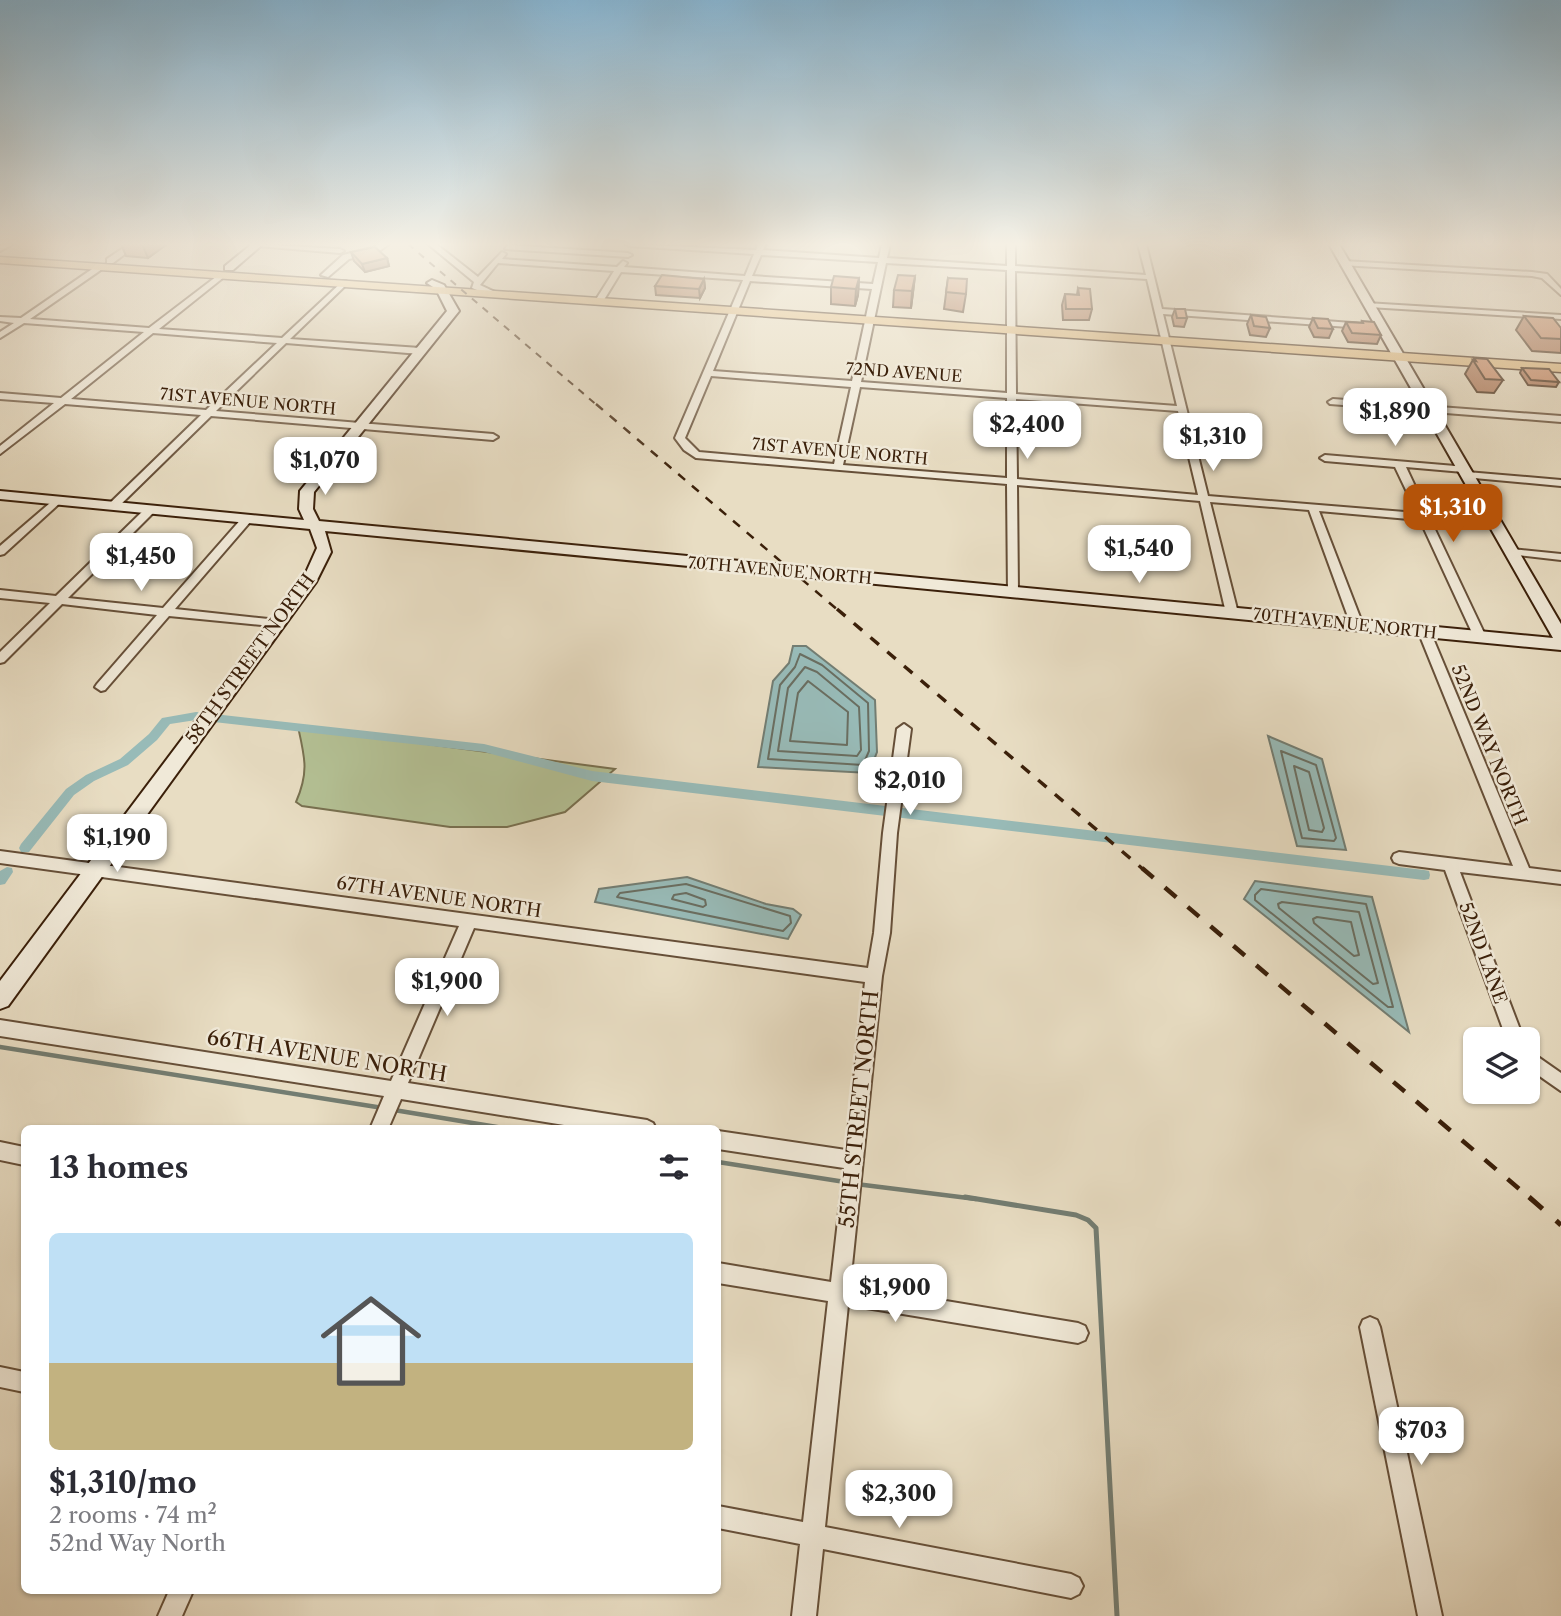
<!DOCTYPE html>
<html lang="en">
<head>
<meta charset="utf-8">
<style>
  :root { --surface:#fff; --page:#f7f7f7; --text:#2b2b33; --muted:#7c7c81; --accent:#b45309 }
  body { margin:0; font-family:"Libre Caslon Text",serif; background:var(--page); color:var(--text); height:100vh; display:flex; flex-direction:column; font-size:26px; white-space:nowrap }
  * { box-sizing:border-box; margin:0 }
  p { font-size:23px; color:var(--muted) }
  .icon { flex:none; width:38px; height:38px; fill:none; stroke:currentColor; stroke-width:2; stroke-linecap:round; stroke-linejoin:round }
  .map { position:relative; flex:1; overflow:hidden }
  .side { position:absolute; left:21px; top:1125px; width:700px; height:469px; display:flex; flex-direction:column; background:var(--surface); border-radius:10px; box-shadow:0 2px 5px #0004 }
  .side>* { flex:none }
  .controls { position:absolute; left:1463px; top:1027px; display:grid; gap:14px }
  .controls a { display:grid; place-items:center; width:77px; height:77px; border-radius:10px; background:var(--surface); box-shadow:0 2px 5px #0004; font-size:35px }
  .price { position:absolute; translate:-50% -60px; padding:0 16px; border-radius:14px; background:#fff; color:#222; font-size:23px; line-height:46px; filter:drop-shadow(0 2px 4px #0008) }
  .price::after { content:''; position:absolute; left:50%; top:42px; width:21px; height:16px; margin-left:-10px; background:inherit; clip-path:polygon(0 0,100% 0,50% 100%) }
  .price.on { background:var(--accent); color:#fff }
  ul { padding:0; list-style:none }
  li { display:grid; align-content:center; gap:14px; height:371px; padding:0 28px }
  li span { display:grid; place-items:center; height:217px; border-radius:10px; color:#555 }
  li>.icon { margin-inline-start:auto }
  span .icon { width:126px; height:126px; fill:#fffc; stroke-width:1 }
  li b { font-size:30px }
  h2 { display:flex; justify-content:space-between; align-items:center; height:84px; padding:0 28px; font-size:30px }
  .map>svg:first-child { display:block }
</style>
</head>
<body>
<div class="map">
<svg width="1561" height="1616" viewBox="0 0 1561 1616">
  <rect width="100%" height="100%" fill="#e8ddc3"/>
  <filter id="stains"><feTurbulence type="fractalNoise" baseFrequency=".00286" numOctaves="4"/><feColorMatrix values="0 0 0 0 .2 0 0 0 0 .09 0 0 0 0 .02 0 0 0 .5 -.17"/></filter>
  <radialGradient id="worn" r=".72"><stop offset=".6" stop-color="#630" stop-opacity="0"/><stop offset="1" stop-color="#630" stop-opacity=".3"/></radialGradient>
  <path fill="#b4c195" stroke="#787050" stroke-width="2" d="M298 727 615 769 565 812 507 827H450L302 806 296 802C309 772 305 758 298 727Z"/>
  <g fill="#98bbb8" stroke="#737d72" stroke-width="2">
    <polygon points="793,646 806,646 875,700 877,752 869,773 758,767 773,681 789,663"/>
    <polygon points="1268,736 1322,759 1346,850 1297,846"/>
    <polygon points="687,877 766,904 793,909 801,915 788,939 595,902 599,889"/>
    <polygon points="1255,881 1372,897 1409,1032 1244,899"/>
  </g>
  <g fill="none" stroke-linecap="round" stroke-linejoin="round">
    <g stroke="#6a6e61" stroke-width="2">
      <polygon points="800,654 822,665 868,703 869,751 863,765 768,759 780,685 795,667"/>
      <polygon points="805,667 817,672 859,707 861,750 857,756 778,751 788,688"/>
      <polygon points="808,681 848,712 847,745 790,741 798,693"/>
      <polygon points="1281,751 1316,765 1336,838 1334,841 1302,838"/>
      <polygon points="1294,766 1309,772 1324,828 1322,832 1309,830"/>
      <polygon points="686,884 790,916 791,923 783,931 617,897 620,893"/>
      <polygon points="1261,889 1366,904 1393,1007 1388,1007 1255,900 1255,895"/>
      <polygon points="686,893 705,900 706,905 703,907 672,899 674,895"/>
      <polygon points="1282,902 1359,912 1378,983 1373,984 1279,908 1278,904"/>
      <polygon points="1317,917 1351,922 1359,955 1354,956 1314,923 1313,919"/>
    </g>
    <g stroke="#737d72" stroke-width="4.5">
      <polyline points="0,1047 383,1108"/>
      <polyline points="394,1110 509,1129"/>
      <polyline points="718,1162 845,1182"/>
      <polyline points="856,1184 976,1199"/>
    </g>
    <polyline stroke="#737d72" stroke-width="5" points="965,1197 1076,1215 1088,1220 1096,1228 1117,1616"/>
    <g fill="#98bbb8" fill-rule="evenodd">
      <polygon points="196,712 484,744 592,771 1424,870 1429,871 1430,875 1429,879 1424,880 592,781 484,752 196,720 170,724 157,740 128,765 94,781 74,795 29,852 21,852 19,848 21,844 66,789 86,775 120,759 149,734 162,718"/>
      <polygon points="7,867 12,868 13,872 5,884 0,885 0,871"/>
    </g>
    <defs>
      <g id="street">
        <polygon points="4,244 13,244 0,251 0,246"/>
        <polygon points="129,244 138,244 113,263 107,263 107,259"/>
        <polygon points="254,244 340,249 344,251 340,253 258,246"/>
        <polygon points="380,244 389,244 378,252 349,259 328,277 321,275 343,255 372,248"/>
        <path d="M428 244H436L478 277 502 252 506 254 502 259 617 267 623 261 627 263 624 267 745 276 754 254 629 246 625 244 756 250 758 244H766L763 250 879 258 882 244H890L887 258 1007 266V244H1015V266L1146 275 1138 244H1146L1162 309 1366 324 1367 326 1363 328 1163 314 1208 496 1417 513 1395 467 1325 461 1320 458 1325 455 1467 467V471L1463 472 1406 467 1428 514 1495 520 1500 523 1495 526 1431 521 1486 637 1480 641 1474 637 1420 520 1319 511 1363 625 1357 629 1351 625 1309 510 1210 502 1238 613 1232 617 1226 613 1200 501 1017 485 1018 592 1012 596 1008 595 1007 484 696 458 684 450 675 438 743 280 621 272 602 303H599L595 301 614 271 498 263 480 285 495 292V296H492L472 288 474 282ZM761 255 878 262 873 284 752 276ZM886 263 1007 270V393L861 382ZM1015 271 1147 279 1177 406 1016 394ZM750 281 872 289 852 381 713 371ZM711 376 851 387 834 464 699 452 685 438ZM860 387 1007 398V478L843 465ZM1016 399 1178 411 1198 495 1017 479Z"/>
        <polygon points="508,245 628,253 632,255 628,257 505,249"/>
        <polygon points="1344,261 1532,272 1547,274 1561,289 1561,295 1542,278 1532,276 1341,265 1341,261"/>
        <path d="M98 265 105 267 30 319 149 328 221 273 225 275 224 277 159 329 282 338 343 281H346V285L290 339 420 348 424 351 420 354 286 343 216 411 493 434 498 437 493 440 211 416 117 508H109V504L201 415 65 404 0 454V446L54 403 0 399V393L61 398 144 332 24 323 0 338V332L14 323 0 321V317L21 318ZM153 333 277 343 206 410 71 399Z"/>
        <polygon points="1366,303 1561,315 1561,319 1369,307 1366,307"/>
        <polygon points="1333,399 1561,416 1561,422 1330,404 1328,402"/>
        <polygon points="1467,472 1561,480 1561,486 1463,477 1463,473"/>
        <polygon points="57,497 61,498 61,502 4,554 0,555 0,546"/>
        <polygon points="151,506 155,507 155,511 68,598 163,608 243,517 247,516 252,519 251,521 175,609 278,620 284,624 282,627 169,616 105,690 101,691 95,687 97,684 157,615 62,604 4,662 0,663 0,652 50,603 0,598 0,590 56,596 147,507"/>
        <polygon points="1512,549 1561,554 1561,560 1508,554 1507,552"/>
        <polygon points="1424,627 1430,631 1529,868 1561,872 1561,884 1460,872 1524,1040 1507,1040 1445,870 1399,864 1394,862 1392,858 1394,854 1399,852 1513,866 1418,631"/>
        <polygon points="904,724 911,729 897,833 890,933 882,976 850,1285 1078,1323 1085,1326 1088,1333 1085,1340 1078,1343 848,1305 825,1527 1071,1574 1079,1578 1083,1586 1079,1594 1071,1598 823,1549 816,1616 792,1616 800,1544 718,1528 718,1506 803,1522 828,1301 718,1283 718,1263 831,1282 844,1168 718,1149 718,1131 846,1150 865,982 474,928 408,1083 647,1120 653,1123 656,1129 589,1129 401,1099 388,1129 370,1129 384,1096 0,1036 0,1020 391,1081 459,926 0,863 0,851 868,968 874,933 883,833 897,729"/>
        <polygon points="1528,1050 1561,1073 1561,1091 1528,1068"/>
        <polygon points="0,1142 24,1147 24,1165 0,1160"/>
        <polygon points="1370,1317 1377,1320 1380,1327 1442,1616 1418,1616 1360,1327 1363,1320"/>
        <polygon points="0,1367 24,1372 24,1392 0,1387"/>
        <polygon points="169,1591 193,1591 182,1616 158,1616"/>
      </g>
      <g id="secondary">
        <polygon points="252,244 263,244 233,270 225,270 225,266"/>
        <polygon points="1329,244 1339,244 1561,624 1561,650 325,531 331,552 316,582 8,1006 0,1009 0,981 304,577 317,548 310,529 0,499 0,491 304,520 299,509 300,491 447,311 436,289 427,283 432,280 444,285 459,311 314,492 313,509 319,521 1553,638"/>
      </g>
      <polygon id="primary" points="0,257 1561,364 1561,372 0,263"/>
    </defs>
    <use href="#street" stroke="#664f38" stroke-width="4"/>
    <use href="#secondary" stroke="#3b200a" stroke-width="4"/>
    <use href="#primary" stroke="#3b200a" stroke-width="3"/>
    <use href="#street" fill="#f0e9d8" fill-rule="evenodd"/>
    <use href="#secondary" fill="#f0e9d8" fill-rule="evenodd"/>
    <use href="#primary" fill="#e4be82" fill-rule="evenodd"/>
    <polyline stroke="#3b200a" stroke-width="2" stroke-dasharray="7 7" stroke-linecap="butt" points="408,244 598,406"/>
    <polyline stroke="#3b200a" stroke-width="2.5" stroke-dasharray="9 9" stroke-linecap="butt" points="596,404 839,611"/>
    <polyline stroke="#3b200a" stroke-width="3.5" stroke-dasharray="11 11" stroke-linecap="butt" points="837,609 1144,870"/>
    <polyline stroke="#3b200a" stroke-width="4.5" stroke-dasharray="15 15" stroke-linecap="butt" points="1142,868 1531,1199"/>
    <polyline stroke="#3b200a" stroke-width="5" stroke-dasharray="18 18" stroke-linecap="butt" points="1529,1197 1561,1225"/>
  </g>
  <g fill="#ac7353" stroke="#3b200a" stroke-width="2">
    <polygon points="121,244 167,244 148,258 126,256"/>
    <polygon points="351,252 387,258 389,266 365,272 354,261"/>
    <polygon points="915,276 911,308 893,307 894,290"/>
    <polygon points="859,278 858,295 855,306 831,304 831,287"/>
    <polygon points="948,278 966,294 963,312 944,309"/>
    <polygon points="704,279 705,288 700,298 656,295 655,286"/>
    <polygon points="1078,288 1092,309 1089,320 1063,320 1062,305 1065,294 1077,295"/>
    <polygon points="1175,309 1187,318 1184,327 1174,326 1172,317"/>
    <polygon points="1251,315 1270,328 1266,337 1250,335 1247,324"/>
    <polygon points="1524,316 1561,328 1561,353 1532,351 1516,330"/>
    <polygon points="1313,318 1333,329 1329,338 1314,337 1309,327"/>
    <polygon points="1362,321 1381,335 1377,344 1348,342 1342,331 1346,322 1361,323"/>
    <polygon points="1474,358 1503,380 1494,393 1477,392 1465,374"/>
    <polygon points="1522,368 1559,382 1556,387 1528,385 1520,373"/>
  </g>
  <g fill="#8c5e44" stroke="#3b200a" stroke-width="2">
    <polygon points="142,244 167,244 148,258"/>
    <polygon points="387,258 389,266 365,272 362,264"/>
    <polygon points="915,276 913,293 911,308 912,291"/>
    <polygon points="859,278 858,295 855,306 856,289"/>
    <polygon points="704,279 705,288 700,298 699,289"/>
  </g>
  <g fill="#c88661" stroke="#3b200a" stroke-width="2">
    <polygon points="375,247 387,258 362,264 351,252"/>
    <polygon points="662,275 704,279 699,289 655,286"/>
    <polygon points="898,275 915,276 912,291 894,290"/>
    <polygon points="834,276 859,278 856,289 831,287"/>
    <polygon points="948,278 967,279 966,294 946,292"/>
    <polygon points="1078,288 1090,289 1092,309 1066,309 1065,294 1079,295"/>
    <polygon points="1175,309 1185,309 1187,318 1177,318"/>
    <polygon points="1251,315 1266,317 1270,328 1254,326"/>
    <polygon points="1524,316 1553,318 1561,328 1561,339 1541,338"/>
    <polygon points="1313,318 1328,319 1333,329 1318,328"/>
    <polygon points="1362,321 1374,322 1381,335 1352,333 1346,322 1363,323"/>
    <polygon points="1474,358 1487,359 1503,380 1485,379 1473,360 1476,361"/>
    <polygon points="1522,368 1549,369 1559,382 1531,380"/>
  </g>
  <linearGradient id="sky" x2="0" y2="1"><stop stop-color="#88b7d5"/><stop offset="0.52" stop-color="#f5f0e4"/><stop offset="1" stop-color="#f5f0e4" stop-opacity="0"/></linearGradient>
  <rect width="1561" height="470" fill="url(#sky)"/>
  <g text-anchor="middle" stroke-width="5" stroke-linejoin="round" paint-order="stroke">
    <g font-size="16" fill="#3b200a" stroke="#f0e9d8">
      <text transform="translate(904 372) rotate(4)" y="6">72ND AVENUE</text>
      <text transform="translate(248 401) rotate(5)" y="6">71ST AVENUE NORTH</text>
      <text transform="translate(840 451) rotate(5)" y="6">71ST AVENUE NORTH</text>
      <text transform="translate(780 570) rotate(5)" y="6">70TH AVENUE NORTH</text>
      <text transform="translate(1345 623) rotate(6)" y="6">70TH AVENUE NORTH</text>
    </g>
    <g font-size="18" fill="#3b200a" stroke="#f0e9d8">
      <text transform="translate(250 659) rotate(-54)" y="6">58TH STREET NORTH</text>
      <text transform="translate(1489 745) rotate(68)" y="6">52ND WAY NORTH</text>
      <text transform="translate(439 897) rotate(8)" y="6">67TH AVENUE NORTH</text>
      <text transform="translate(1483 953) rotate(70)" y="6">52ND LANE</text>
    </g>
    <g font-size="21" fill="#3b200a" stroke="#f0e9d8">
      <text transform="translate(327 1056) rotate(9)" y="7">66TH AVENUE NORTH</text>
      <text transform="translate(859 1109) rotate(-84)" y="7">55TH STREET NORTH</text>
    </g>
  </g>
  <rect width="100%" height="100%" filter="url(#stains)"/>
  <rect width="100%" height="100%" fill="url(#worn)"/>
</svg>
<div class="controls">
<a><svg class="icon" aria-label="layers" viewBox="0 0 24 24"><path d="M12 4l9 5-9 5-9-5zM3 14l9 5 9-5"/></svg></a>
</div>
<b class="price" style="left:1395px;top:448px">$1,890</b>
<b class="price" style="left:1027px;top:461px">$2,400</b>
<b class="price" style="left:1213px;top:473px">$1,310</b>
<b class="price" style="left:325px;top:497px">$1,070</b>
<b class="price on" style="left:1453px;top:544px">$1,310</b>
<b class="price" style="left:1139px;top:585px">$1,540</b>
<b class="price" style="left:141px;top:593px">$1,450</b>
<b class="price" style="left:910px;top:817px">$2,010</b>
<b class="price" style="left:117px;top:874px">$1,190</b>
<b class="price" style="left:447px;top:1018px">$1,900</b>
<b class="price" style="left:895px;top:1324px">$1,900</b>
<b class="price" style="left:1421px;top:1467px">$703</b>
<b class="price" style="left:899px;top:1530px">$2,300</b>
<section class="side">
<h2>13 homes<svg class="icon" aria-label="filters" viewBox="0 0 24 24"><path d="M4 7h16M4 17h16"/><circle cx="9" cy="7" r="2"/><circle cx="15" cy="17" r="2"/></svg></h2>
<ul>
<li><span style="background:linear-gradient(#bfe0f5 60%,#c2b280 0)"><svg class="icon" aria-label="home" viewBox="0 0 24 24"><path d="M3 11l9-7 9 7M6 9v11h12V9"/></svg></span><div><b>$1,310/mo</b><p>2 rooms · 74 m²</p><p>52nd Way North</p></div></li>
</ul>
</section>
</div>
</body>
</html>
